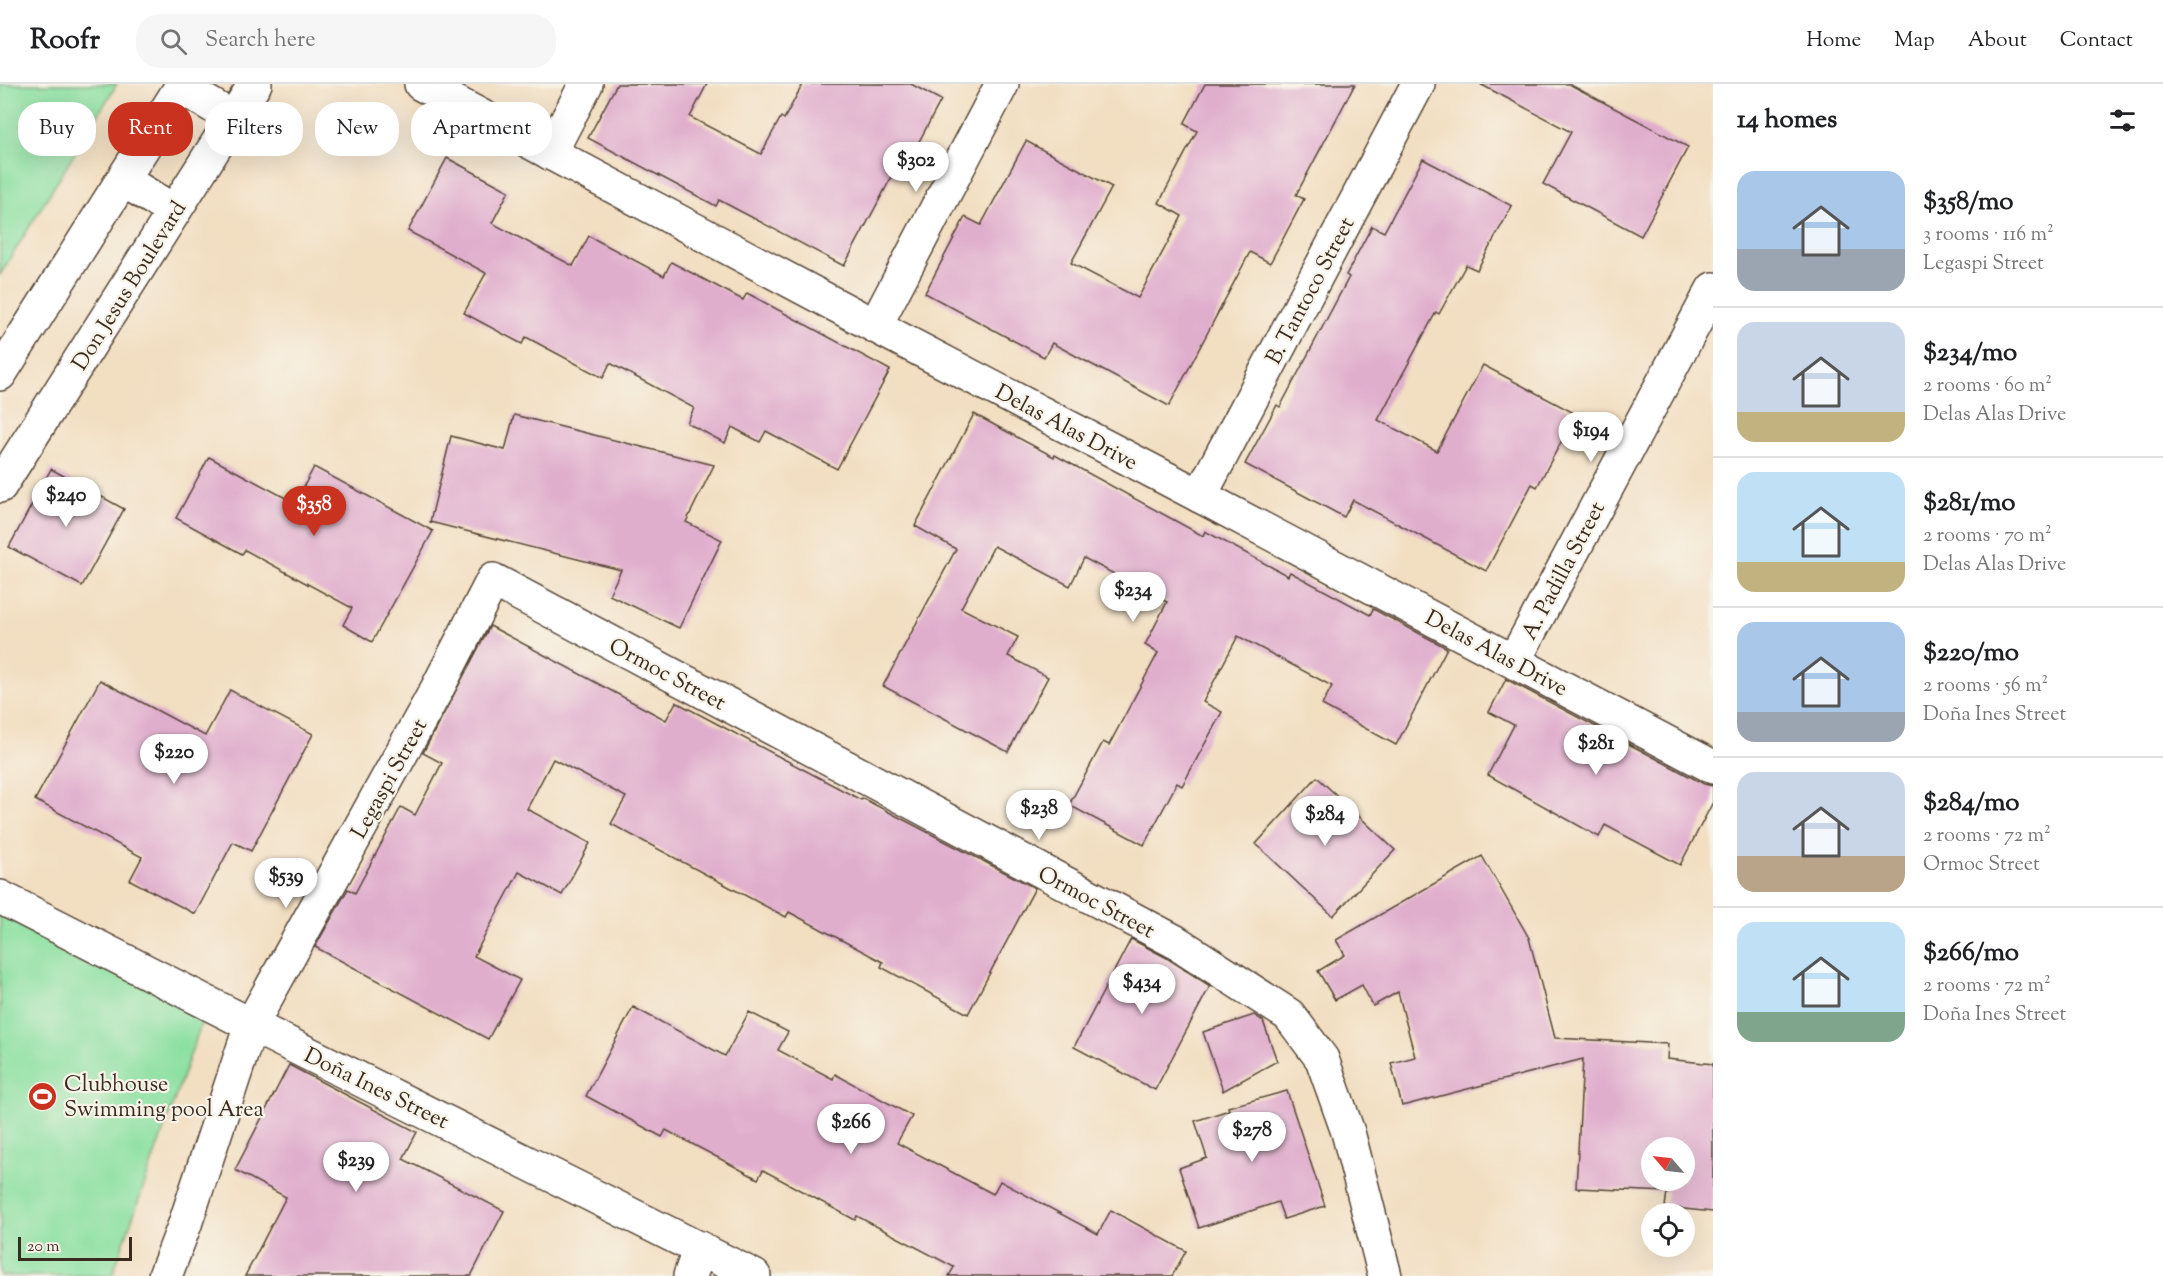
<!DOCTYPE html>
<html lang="en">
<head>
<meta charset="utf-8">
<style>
  :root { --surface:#fff; --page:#f6f6f6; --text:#202124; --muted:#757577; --line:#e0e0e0; --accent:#c8321e }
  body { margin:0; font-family:"Sorts Mill Goudy",serif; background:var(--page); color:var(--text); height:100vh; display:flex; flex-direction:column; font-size:22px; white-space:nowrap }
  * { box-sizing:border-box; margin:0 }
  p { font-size:20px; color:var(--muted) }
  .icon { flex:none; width:33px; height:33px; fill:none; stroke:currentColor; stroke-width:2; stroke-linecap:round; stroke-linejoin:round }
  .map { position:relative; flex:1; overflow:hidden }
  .drawer { display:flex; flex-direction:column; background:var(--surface); width:450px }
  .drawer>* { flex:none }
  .guide { position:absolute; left:18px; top:18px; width:570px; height:54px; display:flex; gap:12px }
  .needle { width:39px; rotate:298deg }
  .tools { position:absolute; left:1641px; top:1053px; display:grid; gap:12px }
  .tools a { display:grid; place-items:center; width:54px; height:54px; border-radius:50%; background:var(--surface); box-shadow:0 6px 24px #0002; font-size:30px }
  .scale { position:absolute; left:18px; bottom:15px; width:114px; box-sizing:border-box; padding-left:6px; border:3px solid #3b2a1e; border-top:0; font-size:16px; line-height:21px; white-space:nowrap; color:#3b2a1e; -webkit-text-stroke:4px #f7f3e8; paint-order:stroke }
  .price { position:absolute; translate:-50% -51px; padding:0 14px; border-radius:21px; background:#fff; color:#222; font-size:20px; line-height:39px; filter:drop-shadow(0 2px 3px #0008) }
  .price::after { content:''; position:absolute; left:50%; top:36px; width:18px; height:14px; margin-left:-9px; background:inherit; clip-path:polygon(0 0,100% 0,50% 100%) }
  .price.current { background:var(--accent); color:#fff }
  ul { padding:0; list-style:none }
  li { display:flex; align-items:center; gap:18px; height:150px; padding:0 24px }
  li+li { border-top:2px solid var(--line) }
  li span { display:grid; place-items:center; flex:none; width:168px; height:120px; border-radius:18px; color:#555 }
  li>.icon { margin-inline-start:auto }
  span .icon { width:72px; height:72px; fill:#fffc; stroke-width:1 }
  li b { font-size:26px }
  h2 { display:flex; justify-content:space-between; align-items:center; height:72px; padding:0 24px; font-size:26px }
  .pill { padding:0 21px; border-radius:24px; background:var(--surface); box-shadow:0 6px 24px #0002; font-size:21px; line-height:54px }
  .pill.current { background:var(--accent); color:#fff }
  header { display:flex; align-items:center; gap:36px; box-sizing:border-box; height:84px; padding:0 30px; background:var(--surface); border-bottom:2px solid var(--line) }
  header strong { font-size:28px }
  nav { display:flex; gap:33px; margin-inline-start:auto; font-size:21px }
  .search { width:420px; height:54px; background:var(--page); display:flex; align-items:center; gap:15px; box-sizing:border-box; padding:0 21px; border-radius:24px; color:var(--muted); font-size:22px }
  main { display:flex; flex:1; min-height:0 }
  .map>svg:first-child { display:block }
</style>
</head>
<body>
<header>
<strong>Roofr</strong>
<div class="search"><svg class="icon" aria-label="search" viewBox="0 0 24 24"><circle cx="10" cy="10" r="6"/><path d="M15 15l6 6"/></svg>Search here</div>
<nav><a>Home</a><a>Map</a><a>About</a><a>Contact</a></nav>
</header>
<main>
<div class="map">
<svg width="1713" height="1192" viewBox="0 0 1713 1192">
  <rect width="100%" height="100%" fill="#f7f3e8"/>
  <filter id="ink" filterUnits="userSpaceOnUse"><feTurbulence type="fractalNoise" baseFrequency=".0167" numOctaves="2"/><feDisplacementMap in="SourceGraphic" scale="12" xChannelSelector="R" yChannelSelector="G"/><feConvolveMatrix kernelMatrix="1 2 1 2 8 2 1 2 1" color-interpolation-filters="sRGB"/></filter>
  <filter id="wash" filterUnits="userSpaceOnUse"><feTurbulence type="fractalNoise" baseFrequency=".008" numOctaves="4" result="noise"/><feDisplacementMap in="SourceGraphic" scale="24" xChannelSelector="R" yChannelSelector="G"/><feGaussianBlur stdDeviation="1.35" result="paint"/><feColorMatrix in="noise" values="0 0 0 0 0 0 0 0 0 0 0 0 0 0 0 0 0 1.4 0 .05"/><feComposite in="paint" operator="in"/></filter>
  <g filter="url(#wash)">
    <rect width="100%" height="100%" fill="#f2dec1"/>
    <g fill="#8ce0a2" stroke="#648560" stroke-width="1.5">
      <polygon points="0,0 117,0 0,191"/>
      <polygon points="0,803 210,915 112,1192 0,1192"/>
    </g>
    <g id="blocks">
      <g fill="#e0aecd" fill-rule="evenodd">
        <polygon points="617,0 707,0 690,33 761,70 781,33 784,35 803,0 911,0 941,16 906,82 899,79 844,182 719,116 716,122 588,54"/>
        <polygon points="1205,0 1355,0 1296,111 1304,115 1270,179 1250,168 1169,322 1052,259 1044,273 925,209 965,133 981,141 1026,57 1112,103 1071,179 1138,214 1182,132 1159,119 1197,47 1184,40"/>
        <polygon points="1480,0 1569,0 1688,63 1641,152 1543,100 1571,48"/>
        <polygon points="447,74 509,107 492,139 573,182 589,152 664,192 671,178 743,216 747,209 890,286 837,385 766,347 760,358 732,343 725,359 687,339 694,324 610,279 603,294 526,253 522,260 464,229 486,189 408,147"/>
        <polygon points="1423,75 1512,122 1477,186 1466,181 1439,230 1436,228 1378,336 1437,367 1483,281 1576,330 1537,403 1532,400 1486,487 1353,416 1344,433 1245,380 1277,321 1280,323 1349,193 1346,191 1372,142 1384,148"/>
        <polygon points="974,330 1054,373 1055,371 1203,452 1205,447 1288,492 1290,488 1370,531 1373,525 1447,564 1396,661 1322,621 1332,602 1238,552 1203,618 1222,628 1182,702 1177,699 1144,761 1069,721 1103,658 1109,661 1158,569 1145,561 1167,518 1084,474 1070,502 994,462 961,524 1018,553 1008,572 1048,593 1008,668 883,602 956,465 915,442"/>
        <polygon points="514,331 714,381 686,438 722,456 679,544 609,511 621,486 430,438 451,352 505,366"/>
        <polygon points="209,373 295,419 314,383 433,447 372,558 343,541 352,524 245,466 242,470 176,434"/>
        <polygon points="51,385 124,425 82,502 9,463"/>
        <polygon points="490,542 666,636 676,618 861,716 862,714 1035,804 968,930 881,883 883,878 789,828 786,833 611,740 626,713 553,675 527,725 590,759 562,811 519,788 474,872 520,896 488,955 315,863 348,805 355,809 401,723 415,731 442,679 423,669"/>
        <polygon points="1506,595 1704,700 1713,702 1713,718 1680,781 1605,741 1599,753 1488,691 1514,641 1489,628"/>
        <polygon points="100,596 205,652 230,606 313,650 251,767 233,758 195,830 130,796 142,773 35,716"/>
        <polygon points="1317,693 1395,766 1333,832 1256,760"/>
        <path d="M1482 772 1529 854 1555 954 1668 960 1667 975 1713 980V1128L1665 1123 1667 1108 1576 1104 1583 975 1402 1022 1391 979 1415 973 1398 908 1373 922 1362 901 1335 916 1318 887 1345 871 1336 856ZM1652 1064H1684V1096H1652Z"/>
        <polygon points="1131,855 1167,874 1210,902 1155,1006 1074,963"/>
        <polygon points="633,923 725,972 749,928 788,948 778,966 833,995 835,990 912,1032 897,1059 993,1110 1000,1097 1098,1150 1111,1126 1186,1167 1172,1192 949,1192 954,1183 857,1132 855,1136 763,1086 758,1095 666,1046 662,1053 586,1012"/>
        <polygon points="1254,931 1263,937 1277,977 1223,1007 1203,948"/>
        <polygon points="289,981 417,1048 403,1075 504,1127 471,1192 245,1192 286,1113 235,1086"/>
        <polygon points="1287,1007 1325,1122 1284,1135 1278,1118 1199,1144 1179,1084 1207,1074 1195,1037 1229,1026 1228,1023"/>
      </g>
    </g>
  </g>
  <g filter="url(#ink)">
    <use href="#blocks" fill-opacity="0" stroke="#564536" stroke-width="1.5"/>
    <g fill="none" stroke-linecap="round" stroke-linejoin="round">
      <defs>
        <g id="minor">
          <polyline points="421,0 875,242 1200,412 1713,683"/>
          <polyline points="550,69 586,0"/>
          <polyline points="875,242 1002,0"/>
          <polyline points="1200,412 1418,0"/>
          <polyline points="1514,577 1713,205"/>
          <polyline points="0,813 251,941 754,1192"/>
          <polyline points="165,1192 185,1140 251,941 437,605 493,496 1176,858 1289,931 1322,975 1348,1048 1385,1192"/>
          <polyline points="690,1192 700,1164"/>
        </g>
        <g id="tertiary">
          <polyline points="181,3 233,34"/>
          <polyline points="123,96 174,127"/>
          <polyline points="0,290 183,0"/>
          <polyline points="0,402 255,0"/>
        </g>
      </defs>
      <use href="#minor" stroke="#564536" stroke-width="36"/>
      <use href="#tertiary" stroke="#564536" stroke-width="36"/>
      <use href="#minor" stroke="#fff" stroke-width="33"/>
      <use href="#tertiary" stroke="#fff" stroke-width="33"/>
    </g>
  </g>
  <defs>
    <symbol id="stadium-disc" viewBox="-11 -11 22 22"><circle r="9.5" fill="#c8321e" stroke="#f7f3e8"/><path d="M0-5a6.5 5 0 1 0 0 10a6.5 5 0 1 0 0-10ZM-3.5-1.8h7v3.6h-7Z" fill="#fff"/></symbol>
  </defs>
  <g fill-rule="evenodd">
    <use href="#stadium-disc" x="26" y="996" width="33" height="33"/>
  </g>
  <g text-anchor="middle" stroke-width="4.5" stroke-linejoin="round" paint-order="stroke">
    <g font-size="22" fill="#3b2a1e" stroke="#f7f3e8">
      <text transform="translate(128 201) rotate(-58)" y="8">Don Jesus Boulevard</text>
      <text transform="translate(1309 206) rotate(-62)" y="8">B. Tantoco Street</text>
      <text transform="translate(1067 342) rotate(28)" y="8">Delas Alas Drive</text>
      <text transform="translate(1562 486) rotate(-62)" y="8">A. Padilla Street</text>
      <text transform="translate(1497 568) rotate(28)" y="8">Delas Alas Drive</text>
      <text transform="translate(668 589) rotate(28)" y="8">Ormoc Street</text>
      <text transform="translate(388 694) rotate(-61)" y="8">Legaspi Street</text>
      <text transform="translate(1097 817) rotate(28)" y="8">Ormoc Street</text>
      <text transform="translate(377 1003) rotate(26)" y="8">Doña Ines Street</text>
    </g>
    <g font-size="22" fill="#3b2a1e" stroke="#f7f3e8" text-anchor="start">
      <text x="64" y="1007">Clubhouse<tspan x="64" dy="25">Swimming pool Area</tspan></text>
    </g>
  </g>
</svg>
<div class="tools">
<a><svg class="needle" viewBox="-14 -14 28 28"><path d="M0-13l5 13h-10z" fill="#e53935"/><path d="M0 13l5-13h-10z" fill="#757577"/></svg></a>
<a><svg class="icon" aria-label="locate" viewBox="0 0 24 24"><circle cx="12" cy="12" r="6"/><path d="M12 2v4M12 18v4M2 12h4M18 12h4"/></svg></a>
</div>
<div class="scale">20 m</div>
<b class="price" style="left:916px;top:109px">$302</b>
<b class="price" style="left:1591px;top:379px">$194</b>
<b class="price" style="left:66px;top:444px">$240</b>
<b class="price current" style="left:314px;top:453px">$358</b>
<b class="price" style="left:1133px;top:539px">$234</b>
<b class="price" style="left:1596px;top:692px">$281</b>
<b class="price" style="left:174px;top:701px">$220</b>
<b class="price" style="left:1039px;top:757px">$238</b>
<b class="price" style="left:1325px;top:763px">$284</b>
<b class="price" style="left:286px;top:825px">$539</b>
<b class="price" style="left:1142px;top:931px">$434</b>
<b class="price" style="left:851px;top:1071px">$266</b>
<b class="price" style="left:1252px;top:1079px">$278</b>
<b class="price" style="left:356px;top:1109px">$239</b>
<div class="guide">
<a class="pill">Buy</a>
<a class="pill current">Rent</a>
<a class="pill">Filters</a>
<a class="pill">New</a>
<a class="pill">Apartment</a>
</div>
</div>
<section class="drawer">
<h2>14 homes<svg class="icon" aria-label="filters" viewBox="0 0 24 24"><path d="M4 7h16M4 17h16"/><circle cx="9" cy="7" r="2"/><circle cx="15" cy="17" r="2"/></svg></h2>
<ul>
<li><span style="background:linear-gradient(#a9c7e8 65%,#9aa5b1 0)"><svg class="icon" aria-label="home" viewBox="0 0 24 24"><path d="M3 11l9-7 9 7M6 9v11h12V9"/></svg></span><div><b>$358/mo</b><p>3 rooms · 116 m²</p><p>Legaspi Street</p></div></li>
<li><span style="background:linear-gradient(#c9d6e8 75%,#c2b280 0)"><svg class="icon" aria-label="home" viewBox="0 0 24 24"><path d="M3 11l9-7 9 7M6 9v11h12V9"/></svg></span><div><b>$234/mo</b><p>2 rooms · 60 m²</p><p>Delas Alas Drive</p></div></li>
<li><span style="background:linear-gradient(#bfe0f5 75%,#c2b280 0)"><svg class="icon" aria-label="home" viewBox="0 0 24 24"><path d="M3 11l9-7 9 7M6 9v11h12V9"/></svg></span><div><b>$281/mo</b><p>2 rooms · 70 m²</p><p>Delas Alas Drive</p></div></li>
<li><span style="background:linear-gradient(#a9c7e8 75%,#9aa5b1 0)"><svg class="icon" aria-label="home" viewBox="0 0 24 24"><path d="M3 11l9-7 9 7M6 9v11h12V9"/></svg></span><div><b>$220/mo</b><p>2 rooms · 56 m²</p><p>Doña Ines Street</p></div></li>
<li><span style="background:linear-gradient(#c9d6e8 70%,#b9a48a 0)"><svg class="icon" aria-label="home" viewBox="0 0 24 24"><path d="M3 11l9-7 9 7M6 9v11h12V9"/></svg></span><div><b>$284/mo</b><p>2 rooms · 72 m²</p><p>Ormoc Street</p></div></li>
<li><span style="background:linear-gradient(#bfe0f5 75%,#7fa58c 0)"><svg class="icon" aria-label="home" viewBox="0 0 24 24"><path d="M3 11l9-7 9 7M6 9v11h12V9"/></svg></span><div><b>$266/mo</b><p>2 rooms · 72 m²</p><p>Doña Ines Street</p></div></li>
</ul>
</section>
</main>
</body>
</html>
